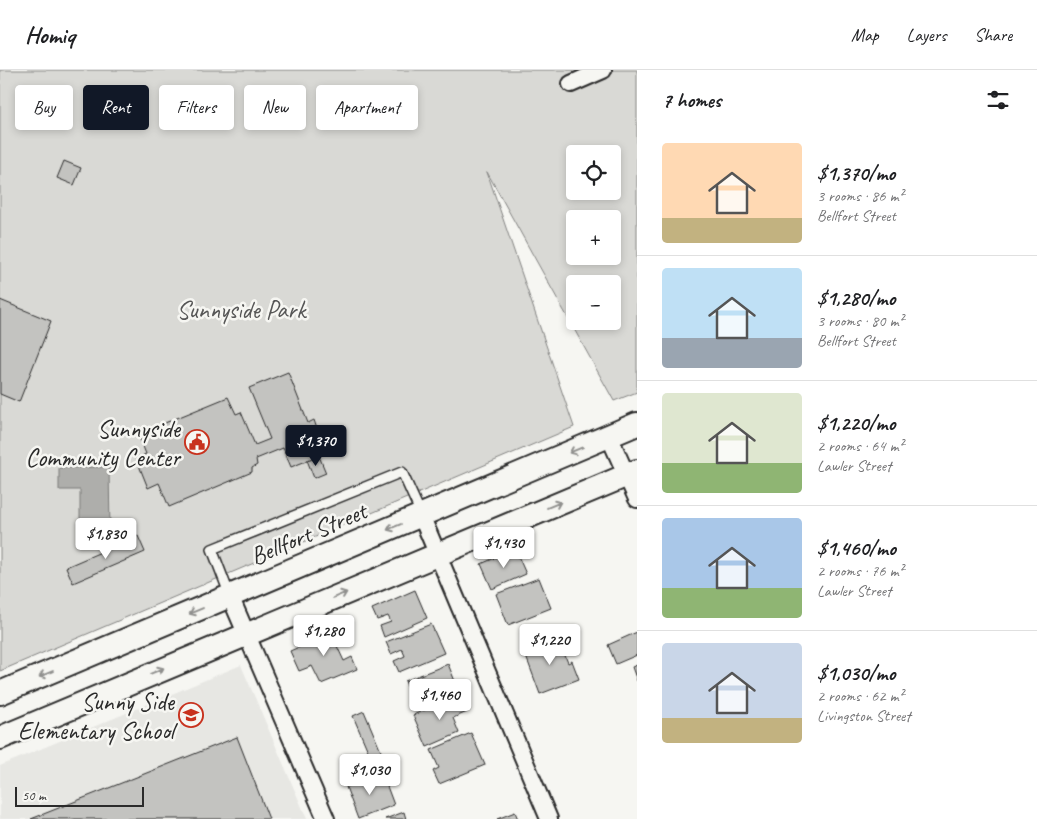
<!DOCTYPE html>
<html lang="en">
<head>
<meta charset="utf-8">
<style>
  :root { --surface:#fff; --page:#f2f2f2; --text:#202124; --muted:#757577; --line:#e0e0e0; --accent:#111827 }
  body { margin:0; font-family:Caveat,sans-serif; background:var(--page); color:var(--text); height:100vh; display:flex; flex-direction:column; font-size:19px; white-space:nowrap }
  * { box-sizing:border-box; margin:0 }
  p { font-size:16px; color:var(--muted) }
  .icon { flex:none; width:28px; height:28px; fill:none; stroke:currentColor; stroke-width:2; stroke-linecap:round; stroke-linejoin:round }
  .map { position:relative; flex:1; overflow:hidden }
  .side { display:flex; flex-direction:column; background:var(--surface); width:400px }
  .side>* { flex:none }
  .guide { position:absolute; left:15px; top:15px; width:475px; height:45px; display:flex; gap:10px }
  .buttons { position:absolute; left:566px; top:75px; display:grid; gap:10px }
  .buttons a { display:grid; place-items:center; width:55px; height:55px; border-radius:5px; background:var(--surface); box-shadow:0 2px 8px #0003; font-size:25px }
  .scale { position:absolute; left:15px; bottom:12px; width:129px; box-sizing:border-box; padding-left:5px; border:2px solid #2b2b2b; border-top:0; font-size:14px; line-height:18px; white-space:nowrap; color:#2b2b2b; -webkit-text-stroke:4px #f6f6f2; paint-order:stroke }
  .price { position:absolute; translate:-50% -42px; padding:0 11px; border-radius:5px; background:#fff; color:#222; font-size:16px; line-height:32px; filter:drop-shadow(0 1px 2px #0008) }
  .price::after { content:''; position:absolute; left:50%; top:30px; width:15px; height:11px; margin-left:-8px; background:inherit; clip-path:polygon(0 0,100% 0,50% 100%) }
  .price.selected { background:var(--accent); color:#fff }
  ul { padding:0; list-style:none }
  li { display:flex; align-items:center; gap:15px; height:125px; padding:0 25px }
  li+li { border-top:1px solid var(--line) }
  li span { display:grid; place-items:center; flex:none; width:140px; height:100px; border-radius:5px; color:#555 }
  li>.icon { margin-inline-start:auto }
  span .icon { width:60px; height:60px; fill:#fffc; stroke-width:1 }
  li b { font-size:21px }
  h2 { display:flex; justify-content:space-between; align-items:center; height:60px; padding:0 25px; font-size:21px }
  .pill { padding:0 18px; border-radius:5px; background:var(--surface); box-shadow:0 2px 8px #0003; font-size:18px; line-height:45px }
  .pill.selected { background:var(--accent); color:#fff }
  header { display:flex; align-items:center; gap:30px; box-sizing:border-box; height:70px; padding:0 25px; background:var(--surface); border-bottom:1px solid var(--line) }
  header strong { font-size:24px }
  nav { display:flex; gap:28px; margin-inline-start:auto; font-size:18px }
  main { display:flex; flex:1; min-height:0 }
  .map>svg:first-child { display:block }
</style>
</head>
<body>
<header>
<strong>Homiq</strong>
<nav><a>Map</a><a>Layers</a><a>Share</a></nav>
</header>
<main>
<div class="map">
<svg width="637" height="749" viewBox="0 0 637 749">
  <rect width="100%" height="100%" fill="#f6f6f2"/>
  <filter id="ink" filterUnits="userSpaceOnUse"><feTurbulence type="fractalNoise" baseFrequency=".02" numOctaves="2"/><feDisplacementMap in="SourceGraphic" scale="10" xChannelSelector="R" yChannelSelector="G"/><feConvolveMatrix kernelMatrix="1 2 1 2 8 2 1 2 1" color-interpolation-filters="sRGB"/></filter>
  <g filter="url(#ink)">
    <polygon fill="#e7e7e3" points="241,595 307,749 0,749 0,696"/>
    <path fill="#d9d9d5" stroke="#828280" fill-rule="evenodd" d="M0 0H637V322L614 331 487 102 574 357 0 601ZM575 84H612V121H575ZM575 149H612V186H575ZM575 214H612V251H575Z"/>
    <polygon fill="#aeaeab" stroke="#7a7a78" points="109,397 110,460 80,460 80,420 59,420 59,398"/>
    <g fill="#c3c3c0" stroke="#2b2b2b">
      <polygon points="64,91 81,98 74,115 57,108"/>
      <polygon points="0,230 51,251 19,332 0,324"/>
      <polygon points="288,302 308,353 314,350 318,362 309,366 319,386 291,397 283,378 256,389 257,395 252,398 252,402 169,437 159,413 148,418 136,388 146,384 138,364 228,327 236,344 241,342 255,375 270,369 249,318"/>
      <polygon points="319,386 326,403 314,408 307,390"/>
      <polygon points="138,466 145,482 73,513 66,497"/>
      <polygon points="515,479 526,504 492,519 481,494"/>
      <polygon points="539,508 551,538 508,555 496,524"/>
      <polygon points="415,520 427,548 384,567 380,556 391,552 388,546 377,550 372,539"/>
      <polygon points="431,554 444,583 399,602 394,591 405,586 402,579 391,584 386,572"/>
      <polygon points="340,559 345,572 337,576 344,591 352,587 357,599 321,614 312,596 299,601 290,581"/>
      <polygon points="637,562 637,585 616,594 608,575"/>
      <polygon points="558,568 568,593 572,591 579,609 540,624 524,581"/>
      <polygon points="448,594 459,621 416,638 405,611"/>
      <polygon points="637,595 637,611 632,597"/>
      <polygon points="460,625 467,642 453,648 459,663 427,677 413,645"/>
      <polygon points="364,641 385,691 374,695 353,646"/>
      <polygon points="471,663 485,695 439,714 433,701 439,698 431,680"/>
      <polygon points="237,667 269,749 31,749"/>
      <polygon points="382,703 394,735 358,749 346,717"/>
      <polygon points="404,742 406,749 385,749"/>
      <polygon points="515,742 518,749 497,749"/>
    </g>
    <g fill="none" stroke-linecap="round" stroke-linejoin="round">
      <defs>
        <polyline id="lane" points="230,526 212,479 402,402 421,444"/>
        <g id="street">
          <polyline points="571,14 603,0"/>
          <polyline points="609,366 637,429"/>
          <polyline points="421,445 549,749"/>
          <polyline points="230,526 326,749"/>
        </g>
        <g id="secondary">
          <polyline points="0,623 637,354"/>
          <polyline points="0,668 637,401"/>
        </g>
      </defs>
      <use href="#lane" stroke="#2b2b2b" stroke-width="12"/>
      <use href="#street" stroke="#2b2b2b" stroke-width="20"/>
      <use href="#secondary" stroke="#2b2b2b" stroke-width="26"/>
      <use href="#lane" stroke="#f6f6f2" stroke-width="9"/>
      <use href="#street" stroke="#f6f6f2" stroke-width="16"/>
      <use href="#secondary" stroke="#f6f6f2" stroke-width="22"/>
    </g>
    <defs><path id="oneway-shaft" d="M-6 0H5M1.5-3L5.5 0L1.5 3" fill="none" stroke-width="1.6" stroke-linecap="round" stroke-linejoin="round" transform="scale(1.25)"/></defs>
    <g stroke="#90908e">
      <use href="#oneway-shaft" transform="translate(576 380) rotate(157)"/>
      <use href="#oneway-shaft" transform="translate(554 435) rotate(-23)"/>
      <use href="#oneway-shaft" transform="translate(394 457) rotate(157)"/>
      <use href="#oneway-shaft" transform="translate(340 525) rotate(-22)"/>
      <use href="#oneway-shaft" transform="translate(196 541) rotate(157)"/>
      <use href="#oneway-shaft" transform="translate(157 601) rotate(-23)"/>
      <use href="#oneway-shaft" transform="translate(46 604) rotate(157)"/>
    </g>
  </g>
  <defs>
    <symbol id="civic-ring" viewBox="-11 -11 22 22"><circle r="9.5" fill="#f6f6f2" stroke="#c8321e" stroke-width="1.5"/><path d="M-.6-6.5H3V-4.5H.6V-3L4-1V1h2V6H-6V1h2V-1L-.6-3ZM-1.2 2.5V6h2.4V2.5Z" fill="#c8321e"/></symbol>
    <symbol id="school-ring" viewBox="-11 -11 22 22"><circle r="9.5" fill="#f6f6f2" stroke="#c8321e" stroke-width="1.5"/><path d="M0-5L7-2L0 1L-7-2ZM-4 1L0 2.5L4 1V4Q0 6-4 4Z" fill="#c8321e"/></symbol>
  </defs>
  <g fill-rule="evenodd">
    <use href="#civic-ring" x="183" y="358" width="28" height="28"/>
    <use href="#school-ring" x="177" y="631" width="28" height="28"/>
  </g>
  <g text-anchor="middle" stroke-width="5" stroke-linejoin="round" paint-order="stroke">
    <g font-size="25" fill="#565656" stroke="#f6f6f2">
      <text x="241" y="248">Sunnyside Park</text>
    </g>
    <g font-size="25" fill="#2b2b2b" stroke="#f6f6f2" text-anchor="end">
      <text x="180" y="367">Sunnyside<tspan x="180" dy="29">Community Center</tspan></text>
      <text x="174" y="640">Sunny Side<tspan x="174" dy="29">Elementary School</tspan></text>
    </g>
    <g font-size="25" fill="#2b2b2b" stroke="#f6f6f2">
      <text transform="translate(308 463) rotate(-23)" y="9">Bellfort Street</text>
    </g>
  </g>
</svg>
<div class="buttons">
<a><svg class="icon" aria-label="locate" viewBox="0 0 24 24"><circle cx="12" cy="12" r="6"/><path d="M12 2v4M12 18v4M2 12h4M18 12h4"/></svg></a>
<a>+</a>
<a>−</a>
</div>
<div class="scale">50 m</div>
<b class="price selected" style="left:316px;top:397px">$1,370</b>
<b class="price" style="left:106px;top:490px">$1,830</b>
<b class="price" style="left:504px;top:499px">$1,430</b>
<b class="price" style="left:324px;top:587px">$1,280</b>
<b class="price" style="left:550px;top:596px">$1,220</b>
<b class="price" style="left:440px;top:651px">$1,460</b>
<b class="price" style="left:370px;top:726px">$1,030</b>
<div class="guide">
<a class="pill">Buy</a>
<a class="pill selected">Rent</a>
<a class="pill">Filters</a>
<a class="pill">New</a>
<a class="pill">Apartment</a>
</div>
</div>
<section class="side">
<h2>7 homes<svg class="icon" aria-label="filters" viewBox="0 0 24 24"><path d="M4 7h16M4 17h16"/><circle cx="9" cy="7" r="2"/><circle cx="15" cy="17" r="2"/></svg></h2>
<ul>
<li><span style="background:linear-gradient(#ffd9b3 75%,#c2b280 0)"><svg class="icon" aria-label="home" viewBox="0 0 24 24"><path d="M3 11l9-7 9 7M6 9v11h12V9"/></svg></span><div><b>$1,370/mo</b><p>3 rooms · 86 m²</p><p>Bellfort Street</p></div></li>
<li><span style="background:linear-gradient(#bfe0f5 70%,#9aa5b1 0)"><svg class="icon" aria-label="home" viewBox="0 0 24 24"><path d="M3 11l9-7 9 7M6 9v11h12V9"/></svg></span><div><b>$1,280/mo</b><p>3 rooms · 80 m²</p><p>Bellfort Street</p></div></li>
<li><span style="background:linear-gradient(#dfe7d0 70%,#8fb573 0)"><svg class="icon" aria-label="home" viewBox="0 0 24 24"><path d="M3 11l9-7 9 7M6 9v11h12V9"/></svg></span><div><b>$1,220/mo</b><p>2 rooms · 64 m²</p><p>Lawler Street</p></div></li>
<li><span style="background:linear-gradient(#a9c7e8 70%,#8fb573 0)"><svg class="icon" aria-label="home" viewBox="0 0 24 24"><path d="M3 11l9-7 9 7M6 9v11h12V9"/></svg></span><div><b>$1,460/mo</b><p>2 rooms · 76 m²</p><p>Lawler Street</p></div></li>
<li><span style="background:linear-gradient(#c9d6e8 75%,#c2b280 0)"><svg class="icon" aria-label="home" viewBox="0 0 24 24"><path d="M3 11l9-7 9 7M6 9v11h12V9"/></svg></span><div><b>$1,030/mo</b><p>2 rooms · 62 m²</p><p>Livingston Street</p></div></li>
</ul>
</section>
</main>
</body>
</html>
